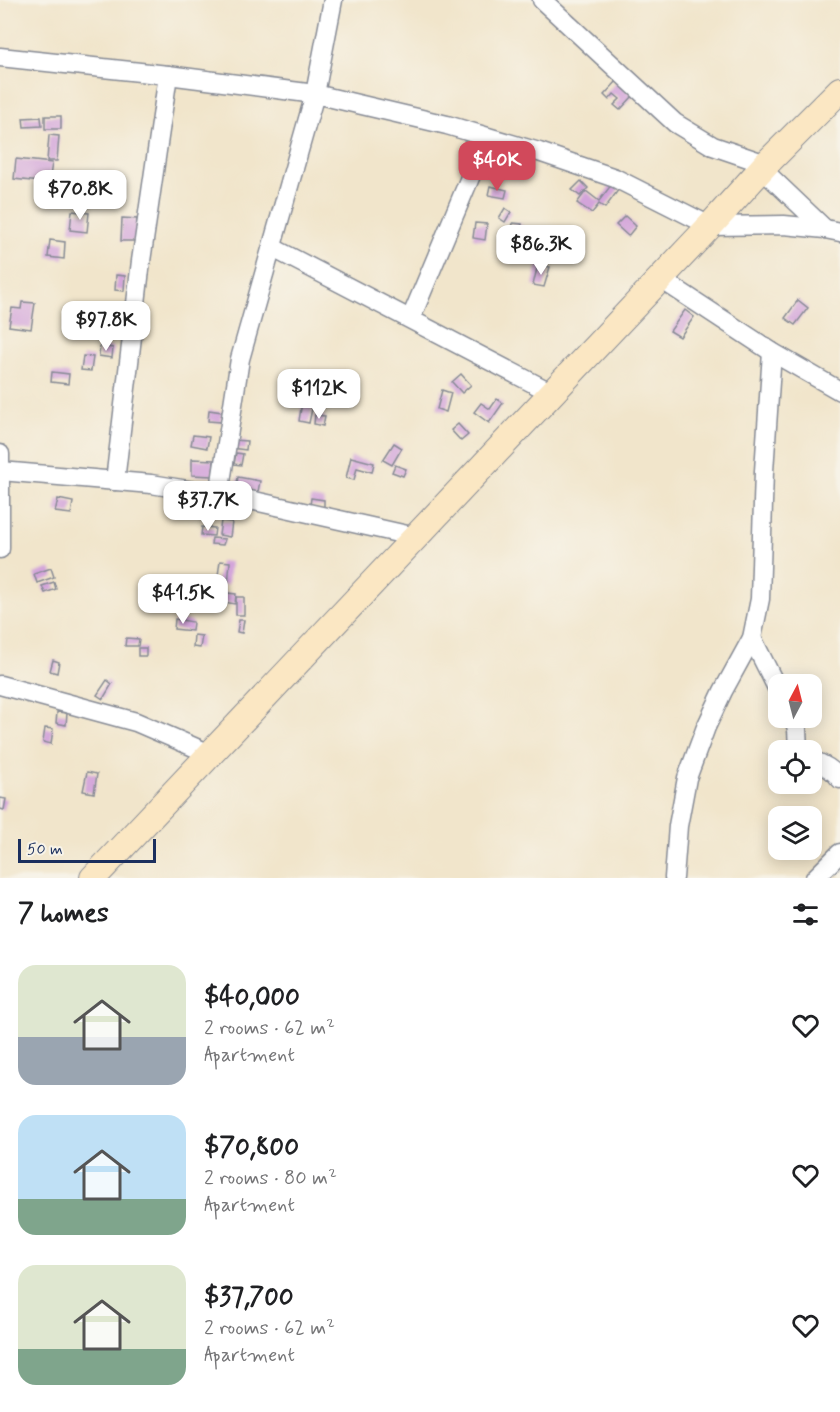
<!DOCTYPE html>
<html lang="en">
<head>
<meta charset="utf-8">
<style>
  :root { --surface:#fff; --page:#f2f2f2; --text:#202124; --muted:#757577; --accent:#d1495b }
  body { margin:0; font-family:Mynerve,sans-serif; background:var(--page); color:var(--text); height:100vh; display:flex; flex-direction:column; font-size:22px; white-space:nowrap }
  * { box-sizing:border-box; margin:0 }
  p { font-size:20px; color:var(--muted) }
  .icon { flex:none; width:33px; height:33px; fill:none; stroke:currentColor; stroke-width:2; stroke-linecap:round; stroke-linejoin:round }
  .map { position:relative; height:878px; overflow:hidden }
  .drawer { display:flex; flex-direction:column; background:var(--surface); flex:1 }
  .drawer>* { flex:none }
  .needle { width:39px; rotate:7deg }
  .controls { position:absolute; left:768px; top:674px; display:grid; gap:12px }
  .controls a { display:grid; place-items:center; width:54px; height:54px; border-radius:12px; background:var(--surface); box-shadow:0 3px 15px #0003; font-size:30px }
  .scale { position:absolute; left:18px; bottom:15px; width:138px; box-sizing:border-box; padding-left:6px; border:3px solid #1b2f5e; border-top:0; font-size:16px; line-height:21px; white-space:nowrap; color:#1b2f5e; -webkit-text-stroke:4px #f7f3e8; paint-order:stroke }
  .price { position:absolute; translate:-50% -51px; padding:0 14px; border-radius:12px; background:#fff; color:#222; font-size:20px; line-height:39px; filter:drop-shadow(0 2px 3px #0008) }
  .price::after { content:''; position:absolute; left:50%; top:36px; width:18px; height:14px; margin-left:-9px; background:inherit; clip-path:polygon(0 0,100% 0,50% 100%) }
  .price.active { background:var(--accent); color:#fff }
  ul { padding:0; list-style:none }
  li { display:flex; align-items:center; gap:18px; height:150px; padding:0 18px }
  li span { display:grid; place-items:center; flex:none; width:168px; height:120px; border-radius:18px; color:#555 }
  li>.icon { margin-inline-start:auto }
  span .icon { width:72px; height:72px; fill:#fffc; stroke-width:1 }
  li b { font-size:26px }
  h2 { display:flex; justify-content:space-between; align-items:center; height:72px; padding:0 18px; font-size:26px }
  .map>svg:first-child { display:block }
</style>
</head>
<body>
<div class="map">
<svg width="840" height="878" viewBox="0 0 840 878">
  <rect width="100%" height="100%" fill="#f7f3e8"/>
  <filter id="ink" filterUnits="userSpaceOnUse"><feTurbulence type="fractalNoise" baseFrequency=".0167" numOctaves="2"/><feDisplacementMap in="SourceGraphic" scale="12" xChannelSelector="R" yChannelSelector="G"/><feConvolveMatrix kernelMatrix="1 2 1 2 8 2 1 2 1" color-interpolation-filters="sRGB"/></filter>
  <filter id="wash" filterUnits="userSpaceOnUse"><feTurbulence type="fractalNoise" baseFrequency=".008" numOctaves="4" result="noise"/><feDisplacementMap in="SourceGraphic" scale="24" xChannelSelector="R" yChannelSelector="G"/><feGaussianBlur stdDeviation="1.35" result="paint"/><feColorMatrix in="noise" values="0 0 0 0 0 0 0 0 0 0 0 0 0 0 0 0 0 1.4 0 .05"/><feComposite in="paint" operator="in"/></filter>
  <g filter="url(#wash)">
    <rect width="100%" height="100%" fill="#f1e5cb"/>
    <g id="blocks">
      <g fill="#d3a4da">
        <polygon points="617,81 633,96 620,110 614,105 620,99 614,94 609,100 604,95"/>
        <rect x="45" y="116" width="16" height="13"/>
        <polygon points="41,117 42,126 24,127 23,118"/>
        <polygon points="49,135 59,136 57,161 47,161"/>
        <polygon points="16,159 52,163 49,183 14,179"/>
        <polygon points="581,181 588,188 580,196 572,190"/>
        <polygon points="612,184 619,189 605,208 599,204 592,213 577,203 586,191 599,201"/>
        <polygon points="490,186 507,190 505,198 488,195"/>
        <polygon points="505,208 511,212 505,222 499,218"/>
        <polygon points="72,211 89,213 87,232 70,230"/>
        <polygon points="625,216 636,226 628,236 616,225"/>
        <polygon points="122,218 137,219 136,241 121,241"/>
        <polygon points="475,223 487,224 485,240 473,238"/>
        <polygon points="513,223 522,224 521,230 512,229"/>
        <polygon points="50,240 65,242 64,259 48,257"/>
        <polygon points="538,264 550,267 544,287 533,285"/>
        <polygon points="116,275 125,276 124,291 115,290"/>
        <polygon points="798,300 808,308 795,325 785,318"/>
        <polygon points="22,302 35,303 31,329 9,326 12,308 21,309"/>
        <polygon points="685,310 694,317 680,337 670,331"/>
        <polygon points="103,317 117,319 117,327 103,326"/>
        <polygon points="100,346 113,348 112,358 99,356"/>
        <polygon points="83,356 93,357 91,371 81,370"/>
        <polygon points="52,372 69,374 68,384 51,382"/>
        <polygon points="461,374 471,385 462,393 452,382"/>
        <polygon points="442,390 451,393 446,412 437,409"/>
        <polygon points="497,399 503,403 489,423 474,412 481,403 490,409"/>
        <polygon points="302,402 313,404 309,423 299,421"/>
        <polygon points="209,410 222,412 221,422 208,421"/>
        <polygon points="315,415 325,416 323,426 314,424"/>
        <polygon points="458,424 468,435 461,441 451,430"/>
        <polygon points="193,435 209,437 207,448 191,445"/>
        <polygon points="232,440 247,441 246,450 231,448"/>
        <polygon points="394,443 402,448 392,465 383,460"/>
        <polygon points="236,453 243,454 241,465 234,464"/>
        <polygon points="351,457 374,463 372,472 357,468 354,480 346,478"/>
        <polygon points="192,459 214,460 213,476 192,475"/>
        <polygon points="395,465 406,469 403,476 392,472"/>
        <polygon points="238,477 260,481 258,492 236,489"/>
        <polygon points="311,498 324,500 324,507 310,506"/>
        <polygon points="58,499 73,502 71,514 55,512"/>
        <polygon points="221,521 232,522 230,537 219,535"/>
        <polygon points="202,527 215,528 214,536 201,535"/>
        <polygon points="212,538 225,539 223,545 211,544"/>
        <polygon points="220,561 230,562 228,585 217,583"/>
        <polygon points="51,568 54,577 37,583 34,574"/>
        <polygon points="54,582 56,589 45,593 42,586"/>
        <polygon points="218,592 236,594 235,604 217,601"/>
        <rect x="236" y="597" width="8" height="18"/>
        <polygon points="175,619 193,622 192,631 174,629"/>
        <polygon points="239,620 244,620 242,633 237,632"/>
        <polygon points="194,635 202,636 200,648 193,647"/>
        <polygon points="126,638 139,639 138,646 125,646"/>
        <rect x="138" y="648" width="8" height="8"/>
        <polygon points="53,660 59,662 57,673 50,671"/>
        <polygon points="107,680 112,684 103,699 97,695"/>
        <polygon points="57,712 67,713 66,725 56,723"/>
        <polygon points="45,728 53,729 51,744 43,742"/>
        <polygon points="87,772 97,774 94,793 83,791"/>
        <polygon points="0,798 6,799 4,810 0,809"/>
      </g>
    </g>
  </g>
  <g filter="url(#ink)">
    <use href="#blocks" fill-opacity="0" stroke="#868a94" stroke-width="1.5"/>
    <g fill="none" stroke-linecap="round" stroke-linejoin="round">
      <defs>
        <g id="street">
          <polyline points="542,0 675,123 713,146 766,164"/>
          <polyline points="0,57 168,75 315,94 447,125 539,152 615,178 710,226 784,225 825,229 840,232"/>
          <polyline points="762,169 825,229"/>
          <polyline points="273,248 552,393"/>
          <polyline points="661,279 772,352 840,391"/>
          <polyline points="411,318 487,137"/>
          <polyline points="0,454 0,549"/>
          <polyline points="1,471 151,484 250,500 416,537"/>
          <polyline points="115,481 141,261 168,75"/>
          <polyline points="219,495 240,359 315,94 333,0"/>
          <polyline points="752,638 778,690"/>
          <polyline points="0,685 136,722 210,754"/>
          <polyline points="793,717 797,729 798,750"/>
          <path d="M812 760C823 764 833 769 840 779"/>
          <polyline points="674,878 678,826 687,778 706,727 723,691 752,638 760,599 764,471 772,352"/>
          <polyline points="815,878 840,853"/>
        </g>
        <polyline id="secondary" points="93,878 710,226 766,164 840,90"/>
      </defs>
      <use href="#street" stroke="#868a94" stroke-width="21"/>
      <use href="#secondary" stroke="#868a94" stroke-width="28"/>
      <use href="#street" stroke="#fff" stroke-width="18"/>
      <use href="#secondary" stroke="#fbe7c3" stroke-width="26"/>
    </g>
  </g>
</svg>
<div class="controls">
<a><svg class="needle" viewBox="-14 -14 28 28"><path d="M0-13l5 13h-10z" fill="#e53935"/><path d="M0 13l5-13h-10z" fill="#757577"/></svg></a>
<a><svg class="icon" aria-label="locate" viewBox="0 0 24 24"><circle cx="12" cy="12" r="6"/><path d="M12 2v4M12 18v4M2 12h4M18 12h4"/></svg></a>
<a><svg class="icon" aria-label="layers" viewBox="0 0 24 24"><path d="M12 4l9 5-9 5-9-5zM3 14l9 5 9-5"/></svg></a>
</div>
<div class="scale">50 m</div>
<b class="price active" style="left:497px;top:192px">$40K</b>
<b class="price" style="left:80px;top:221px">$70.8K</b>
<b class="price" style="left:541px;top:276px">$86.3K</b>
<b class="price" style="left:106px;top:352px">$97.8K</b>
<b class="price" style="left:319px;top:420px">$112K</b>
<b class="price" style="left:208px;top:532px">$37.7K</b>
<b class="price" style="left:183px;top:625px">$41.5K</b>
</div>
<section class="drawer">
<h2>7 homes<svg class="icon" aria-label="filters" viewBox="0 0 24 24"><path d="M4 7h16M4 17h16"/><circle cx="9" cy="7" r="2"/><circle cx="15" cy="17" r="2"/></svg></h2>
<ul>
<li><span style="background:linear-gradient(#dfe7d0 60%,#9aa5b1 0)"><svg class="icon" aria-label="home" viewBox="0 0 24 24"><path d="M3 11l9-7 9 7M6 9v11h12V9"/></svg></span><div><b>$40,000</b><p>2 rooms · 62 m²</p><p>Apartment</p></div><svg class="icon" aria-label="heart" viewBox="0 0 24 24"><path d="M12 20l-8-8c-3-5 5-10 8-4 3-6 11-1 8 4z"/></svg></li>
<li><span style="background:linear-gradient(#bfe0f5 70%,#7fa58c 0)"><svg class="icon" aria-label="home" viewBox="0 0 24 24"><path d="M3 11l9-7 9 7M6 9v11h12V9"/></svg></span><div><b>$70,800</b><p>2 rooms · 80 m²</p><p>Apartment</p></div><svg class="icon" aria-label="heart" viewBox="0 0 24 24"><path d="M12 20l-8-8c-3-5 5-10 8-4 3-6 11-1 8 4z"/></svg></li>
<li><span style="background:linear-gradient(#dfe7d0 70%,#7fa58c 0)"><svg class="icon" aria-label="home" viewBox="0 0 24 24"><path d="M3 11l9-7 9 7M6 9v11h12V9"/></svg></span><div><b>$37,700</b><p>2 rooms · 62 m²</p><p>Apartment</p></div><svg class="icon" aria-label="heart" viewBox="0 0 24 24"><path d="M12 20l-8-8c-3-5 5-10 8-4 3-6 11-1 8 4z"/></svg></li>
</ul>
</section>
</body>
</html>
